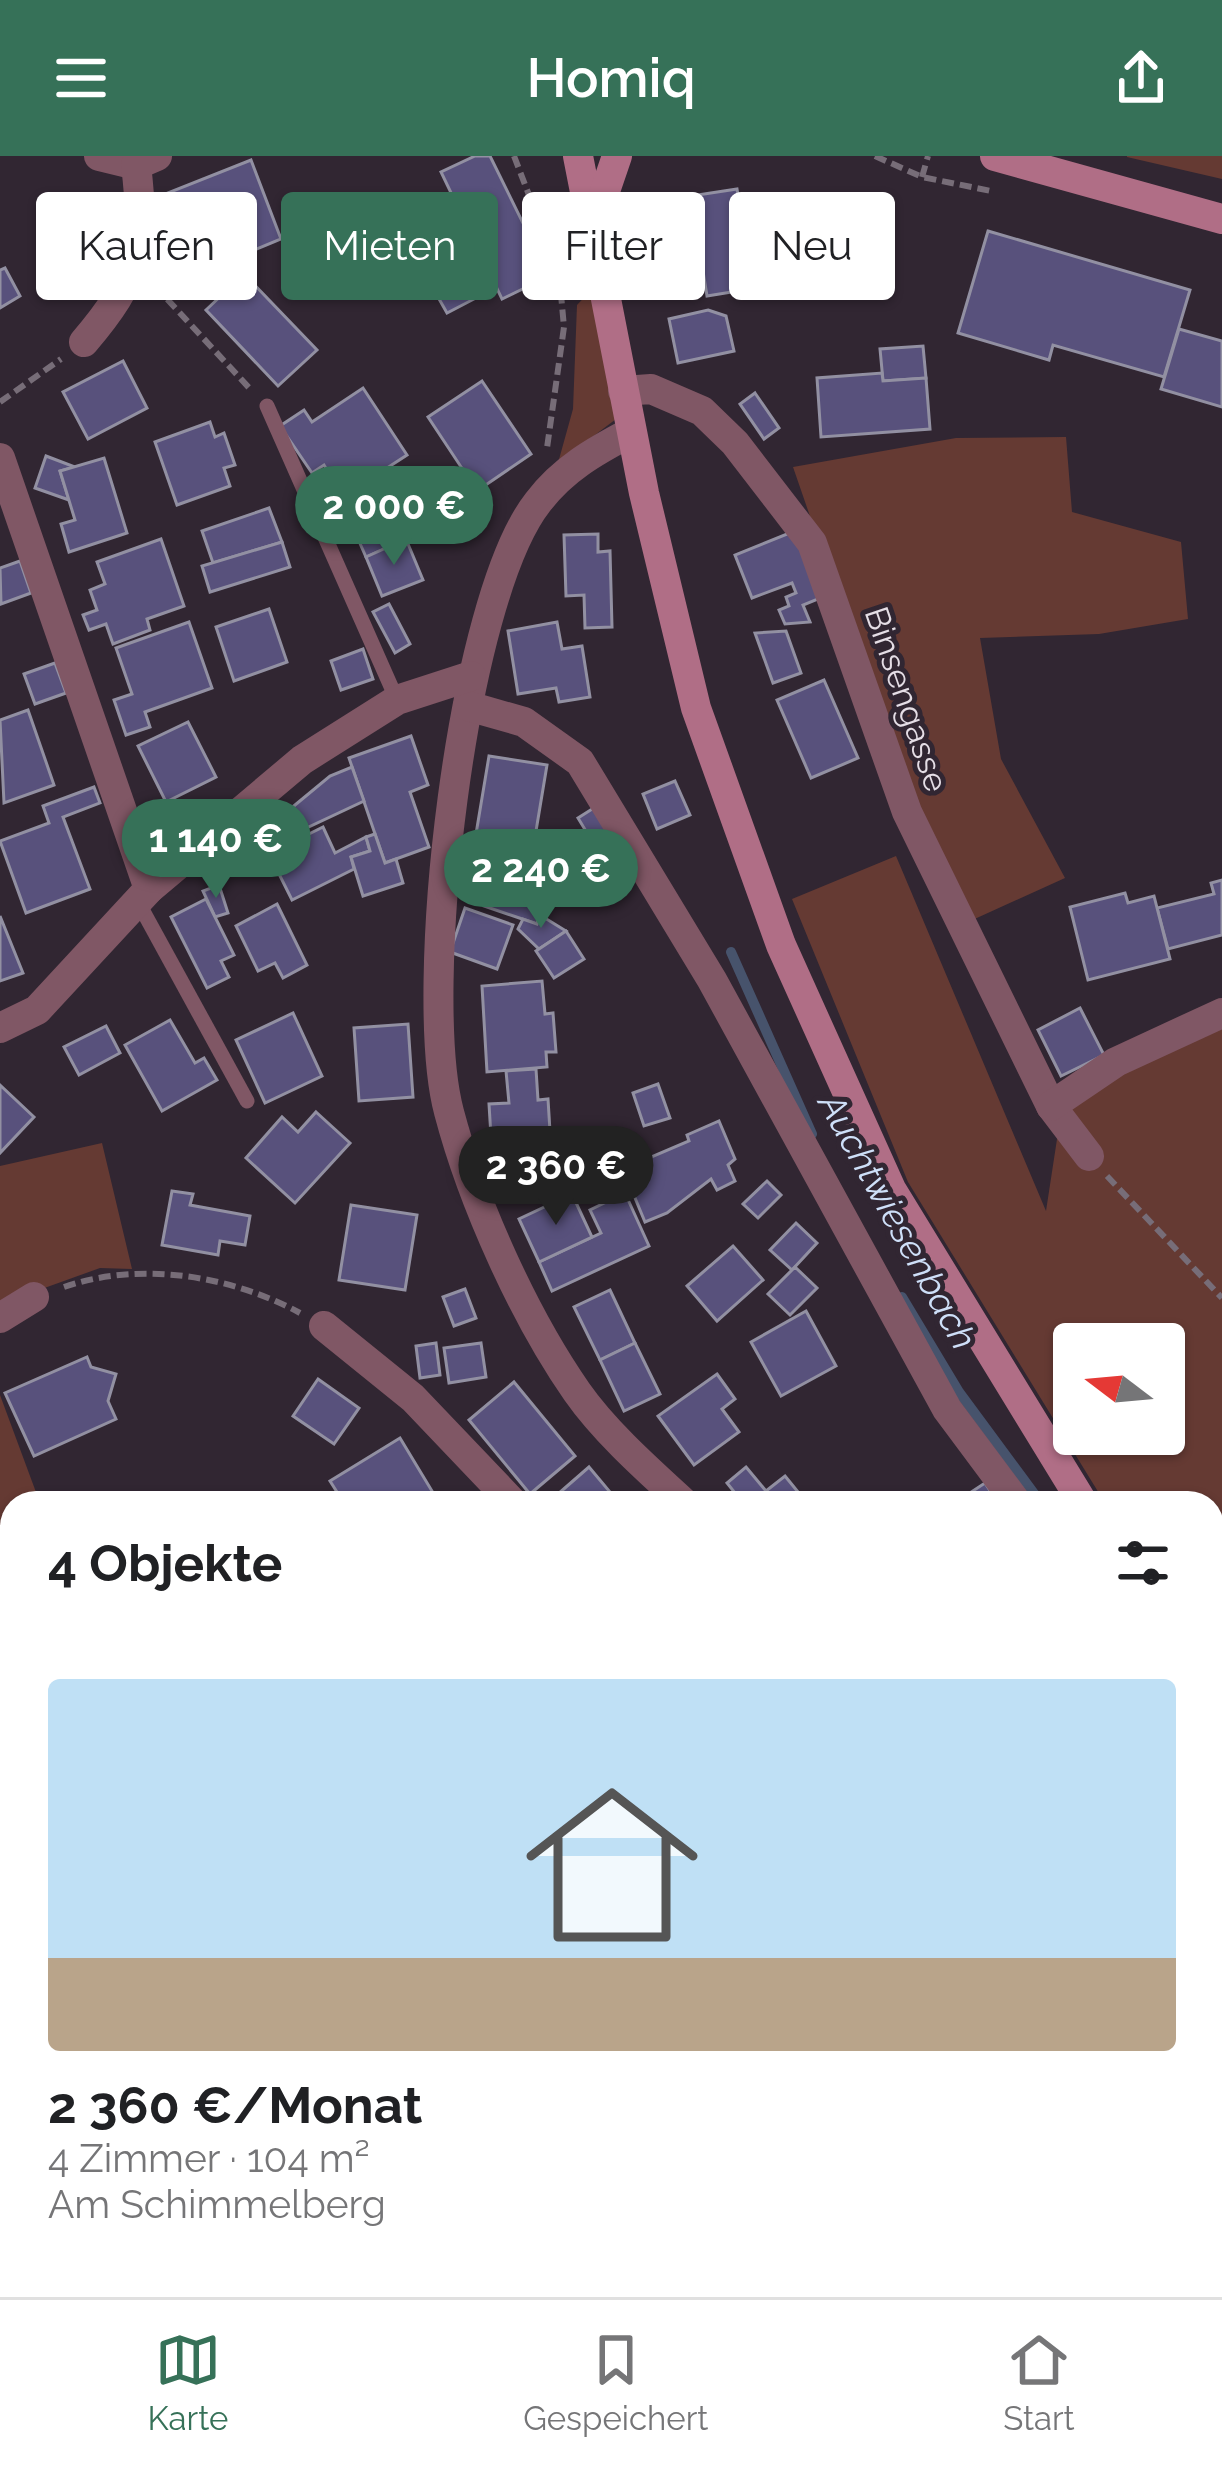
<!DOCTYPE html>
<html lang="de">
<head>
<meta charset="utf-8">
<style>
  :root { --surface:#fff; --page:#f2f2f2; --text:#202124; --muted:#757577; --line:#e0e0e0; --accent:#367158 }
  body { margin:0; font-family:Raleway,sans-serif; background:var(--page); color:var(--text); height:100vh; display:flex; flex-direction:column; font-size:45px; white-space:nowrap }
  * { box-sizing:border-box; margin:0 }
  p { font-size:39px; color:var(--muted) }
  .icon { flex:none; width:66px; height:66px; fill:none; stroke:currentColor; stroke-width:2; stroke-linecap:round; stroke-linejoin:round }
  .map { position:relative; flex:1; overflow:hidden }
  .panel { position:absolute; left:0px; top:1335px; width:1224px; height:807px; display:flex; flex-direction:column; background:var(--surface); border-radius:36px 36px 0 0; box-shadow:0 3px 9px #0004 }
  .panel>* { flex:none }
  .hud { position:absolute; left:36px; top:36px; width:1152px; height:108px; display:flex; gap:24px }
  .needle { width:78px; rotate:286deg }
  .fabs { position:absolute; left:1053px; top:1167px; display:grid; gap:24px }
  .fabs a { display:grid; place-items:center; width:132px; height:132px; border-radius:12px; background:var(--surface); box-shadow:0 3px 9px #0004; font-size:60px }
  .price { position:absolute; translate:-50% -102px; padding:0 27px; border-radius:42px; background:var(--accent); color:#fff; font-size:39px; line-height:78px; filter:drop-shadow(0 3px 6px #0008) }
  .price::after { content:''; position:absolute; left:50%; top:72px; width:36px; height:27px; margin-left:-18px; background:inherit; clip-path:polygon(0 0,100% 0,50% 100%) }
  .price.selected { background:#222; color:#fff }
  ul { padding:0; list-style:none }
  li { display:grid; align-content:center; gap:24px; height:636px; padding:0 48px }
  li+li { border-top:3px solid var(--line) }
  li span { display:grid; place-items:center; height:372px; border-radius:12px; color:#555 }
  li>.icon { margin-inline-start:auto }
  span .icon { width:216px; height:216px; fill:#fffc; stroke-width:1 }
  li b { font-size:51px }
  h2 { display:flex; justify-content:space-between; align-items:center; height:144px; padding:0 48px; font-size:51px }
  .pill { padding:0 42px; border-radius:12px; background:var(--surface); box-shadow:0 3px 9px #0004; font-size:42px; line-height:108px }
  .pill.selected { background:var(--accent); color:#fff }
  header { display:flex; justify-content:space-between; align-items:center; height:156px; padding:0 48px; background:var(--accent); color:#fff; font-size:54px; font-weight:600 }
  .menu { display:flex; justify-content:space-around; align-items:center; height:168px; border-top:3px solid var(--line); background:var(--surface); font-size:33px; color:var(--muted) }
  .menu a { display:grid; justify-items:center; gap:6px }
  .menu .selected { color:var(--accent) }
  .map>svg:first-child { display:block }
</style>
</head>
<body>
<header><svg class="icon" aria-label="menu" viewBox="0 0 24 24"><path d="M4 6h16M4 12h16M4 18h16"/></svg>Homiq<svg class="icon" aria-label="share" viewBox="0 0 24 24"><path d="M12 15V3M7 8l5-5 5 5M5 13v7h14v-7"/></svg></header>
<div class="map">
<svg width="1222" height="2141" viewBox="0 0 1222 2141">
  <rect width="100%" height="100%" fill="#312632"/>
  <g fill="#653a33" fill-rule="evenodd">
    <polygon points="1222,0 1222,23 1127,1 1127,0"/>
    <polygon points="596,129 620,260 558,307 573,253 577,149"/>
    <polygon points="1066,281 1072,356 1181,386 1188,463 1099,478 980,482 1001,603 1065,722 968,766 909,647 793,311 956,282"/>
    <path d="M896 700 1046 1055 1063 944 1222 864V1484L1212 1464V1347H1105L908 1026 792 743ZM1074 1188H1164V1278H1074Z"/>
    <polygon points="102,987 132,1113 100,1112 0,1148 0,1010"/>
    <polygon points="0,1239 40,1347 12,1347 12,1378 0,1384"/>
  </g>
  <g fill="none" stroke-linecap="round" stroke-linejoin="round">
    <g stroke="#47536c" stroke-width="10">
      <polyline points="731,796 812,978"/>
      <polyline points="902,1141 959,1236 1041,1347"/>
      <polyline points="1212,1502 1222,1521"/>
    </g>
  </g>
  <g fill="#58517c" stroke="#9290a2" stroke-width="3">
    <polygon points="475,0 490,0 549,120 502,143 441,16"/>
    <polygon points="251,4 281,83 252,95 244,75 183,99 160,40"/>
    <polygon points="737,33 743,71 822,59 831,120 707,140 691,40"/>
    <polygon points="421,50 474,143 447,157 395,65"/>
    <polygon points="988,75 1190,134 1164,221 1053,189 1049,204 958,177"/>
    <polygon points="240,92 248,112 217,124 210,104"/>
    <polygon points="5,112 20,140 0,152 0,114"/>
    <polygon points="244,118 317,194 278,230 206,154"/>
    <polygon points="708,154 726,160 734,195 678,207 669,163"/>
    <polygon points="1179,173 1222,185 1222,251 1161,233"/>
    <polygon points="923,190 926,222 883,225 880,193"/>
    <polygon points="123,205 147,252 88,283 63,236"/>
    <polygon points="882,217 883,225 926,222 930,273 821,281 817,222"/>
    <polygon points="482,225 531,298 477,335 428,261"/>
    <polygon points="363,232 407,299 344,340 324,309 312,317 280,270 304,254 312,266"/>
    <polygon points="755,237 779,272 764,283 740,248"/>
    <polygon points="210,266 215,281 224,277 235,309 224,312 230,330 177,349 155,286"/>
    <polygon points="46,300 75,311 60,315 69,344 35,332"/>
    <polygon points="104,302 127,377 69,396 61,368 75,364 60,315"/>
    <polygon points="391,349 406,383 366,401 351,367"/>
    <polygon points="269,352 282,386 213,407 202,375"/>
    <polygon points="797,374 823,441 803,449 810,466 785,468 779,454 789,450 786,441 796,437 792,427 752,442 735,399"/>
    <polygon points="598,378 598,396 610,395 612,471 585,472 584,439 566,440 564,379"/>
    <polygon points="161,383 184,450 147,463 150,474 113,488 106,468 89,474 83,459 97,454 90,434 105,428 97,406"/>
    <polygon points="406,383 423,424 382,440 366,401"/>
    <polygon points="282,386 290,411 210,436 202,410"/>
    <polygon points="20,405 31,437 1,448 0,412"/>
    <polygon points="389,448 410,488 395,497 373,456"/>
    <polygon points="269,453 287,506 234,525 216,471"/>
    <polygon points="189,466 212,532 145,556 150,571 126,579 114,544 132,538 116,492"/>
    <polygon points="557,466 562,493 582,490 590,541 559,546 556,532 518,538 508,475"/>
    <polygon points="786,475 801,517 773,527 755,477"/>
    <polygon points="363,493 373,523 341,534 331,505"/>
    <polygon points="55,507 66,537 35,548 24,518"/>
    <polygon points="824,524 858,602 811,622 777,544"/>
    <polygon points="28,554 54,629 4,647 0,564"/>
    <polygon points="188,566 216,621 166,646 138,590"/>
    <polygon points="411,580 428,629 410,636 429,691 385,707 349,602"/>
    <polygon points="489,600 547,609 533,693 475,684"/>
    <polygon points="352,611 364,645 300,675 289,654 330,620"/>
    <polygon points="675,625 690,659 657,673 643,638"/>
    <polygon points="94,631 100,647 63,661 90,733 26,757 0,685 49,667 43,650"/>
    <polygon points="600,648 617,676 595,690 578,662"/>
    <polygon points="323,671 335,697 366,681 370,695 351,701 354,713 292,744 269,698"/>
    <polygon points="375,678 385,707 396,703 403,727 363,740 351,701 370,695 366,681"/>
    <polygon points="499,701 554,718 537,768 484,750"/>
    <polygon points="1222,724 1222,779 1168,793 1157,752 1214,738 1211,727"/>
    <polygon points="219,729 228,757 215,761 203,735"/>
    <polygon points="1125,737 1128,747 1154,740 1170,803 1088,824 1070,751"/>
    <polygon points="206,743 234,799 221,805 229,821 207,832 171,761"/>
    <polygon points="277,748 307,809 283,822 275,807 258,815 236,770"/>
    <polygon points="465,752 513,769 497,813 450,796"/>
    <polygon points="540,759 566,775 539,793 518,773 523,763 537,768"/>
    <polygon points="0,760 23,817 0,825"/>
    <polygon points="566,775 584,803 554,822 536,795"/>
    <polygon points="542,825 545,858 553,857 556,896 546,896 547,911 487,916 482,830"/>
    <polygon points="1080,852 1104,899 1061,920 1038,874"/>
    <polygon points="293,857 322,920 265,947 236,884"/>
    <polygon points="170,864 195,907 204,902 217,924 162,955 125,889"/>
    <polygon points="408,868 413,941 359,945 354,872"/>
    <polygon points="106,870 120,897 79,919 64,891"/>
    <polygon points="536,913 538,944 548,943 552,1008 493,1013 489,948 509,947 506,915"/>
    <polygon points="658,928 670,962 644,970 633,937"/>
    <polygon points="0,929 34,961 0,997"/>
    <polygon points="316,956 350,987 295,1047 246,1002 282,961 298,976"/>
    <polygon points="719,965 735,1003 728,1009 735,1025 717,1034 711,1023 667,1057 645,1066 623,1013 689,985 687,979"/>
    <polygon points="767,1025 781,1039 758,1062 743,1048"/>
    <polygon points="172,1035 193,1038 190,1049 250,1060 245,1089 220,1085 218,1099 162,1089"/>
    <polygon points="625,1037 649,1090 552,1135 539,1106 601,1077 590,1054"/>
    <polygon points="572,1038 592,1081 539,1106 519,1063"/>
    <polygon points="351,1049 417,1059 405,1134 339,1124"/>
    <polygon points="796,1067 817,1087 792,1114 770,1094"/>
    <polygon points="733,1090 763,1124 717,1165 687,1130"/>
    <polygon points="795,1111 817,1132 790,1159 768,1138"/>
    <polygon points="465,1133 476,1162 454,1170 443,1141"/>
    <polygon points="610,1134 635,1187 600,1204 574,1151"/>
    <polygon points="806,1155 836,1210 781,1240 751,1186"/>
    <polygon points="436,1187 440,1219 420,1222 416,1190"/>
    <polygon points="481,1187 486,1221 449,1227 444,1192"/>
    <polygon points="635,1187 660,1238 624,1255 600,1204"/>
    <polygon points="87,1201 91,1211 116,1218 108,1245 116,1263 34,1300 5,1237"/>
    <polygon points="717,1218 735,1243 722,1253 739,1276 694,1309 658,1260"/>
    <polygon points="318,1223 359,1252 334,1288 293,1260"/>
    <polygon points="514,1226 575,1300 530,1338 469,1264"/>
    <polygon points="400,1282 438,1345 344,1347 330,1325"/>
    <polygon points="589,1311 610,1336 598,1347 566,1347 558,1338"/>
    <polygon points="746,1311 766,1335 751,1347 743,1347 727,1327"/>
    <polygon points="785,1320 807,1347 751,1347 766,1335"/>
    <polygon points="985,1327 998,1347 957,1347 956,1346"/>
    <polygon points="12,1443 12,1523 0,1526 0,1446"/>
    <polygon points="1212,1824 1222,1839 1222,1861 1212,1863"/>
    <polygon points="0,1825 12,1827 12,1851 0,1849"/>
    <polygon points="1222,1861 1222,1913 1212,1915 1212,1863"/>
    <polygon points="1222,1951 1222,1995 1212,1999 1212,1954"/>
    <polygon points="1212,2025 1222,2057 1222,2120 1212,2123"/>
    <polygon points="4,2027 12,2036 12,2130 40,2130 31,2141 0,2141"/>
    <polygon points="143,2130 214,2130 212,2141 141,2141"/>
    <polygon points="342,2130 416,2130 418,2141 344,2141"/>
    <polygon points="468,2130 540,2130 543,2141 470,2141"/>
    <polygon points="782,2130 844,2130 847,2141 785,2141"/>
    <polygon points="1020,2130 1024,2135 1016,2141 985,2141 978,2131"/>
  </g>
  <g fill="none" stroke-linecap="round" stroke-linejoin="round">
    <g stroke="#776d78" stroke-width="6" stroke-dasharray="12 6" stroke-linecap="butt">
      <polyline points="514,0 559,117 564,171 547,292"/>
      <polyline points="875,0 922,21 991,35"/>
      <polyline points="922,21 928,0"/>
      <polyline points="155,130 252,235"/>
      <polyline points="0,246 61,203"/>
      <polyline points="1107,1020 1222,1142"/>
      <path d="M64 1131C139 1105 230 1119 300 1157"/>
    </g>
    <g stroke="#805765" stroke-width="15">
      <polyline points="267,250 397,544"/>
      <polyline points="138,746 247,945"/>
      <polyline points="628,2130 629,2141"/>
      <polyline points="1034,2130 1044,2141"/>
    </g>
    <g stroke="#805765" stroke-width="30">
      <polyline points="99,0 136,9"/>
      <path d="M84 186C138 123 146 90 136 9L157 0"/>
      <polyline points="623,235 651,233 702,255 735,287 812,387 907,656 1051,950 1089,1000"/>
      <path d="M631 276C595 295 563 313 538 346 461 444 417 836 449 956 473 1047 524 1160 577 1236 605 1276 648 1314 684 1347"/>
      <polyline points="0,302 149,733"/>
      <polyline points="468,550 524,566 580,606 712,824 947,1253 1017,1347"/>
      <polyline points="0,872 37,854 149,733 302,604 397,544 471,520"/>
      <polyline points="1051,950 1116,906 1222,857"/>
      <polyline points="0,1162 34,1141"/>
      <polyline points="324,1170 413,1242 513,1347"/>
      <polyline points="0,1634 12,1634"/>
      <polyline points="1212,1652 1222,1672"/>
      <polyline points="1059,2130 1062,2141"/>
      <polyline points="292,2141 294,2130"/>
    </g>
    <g stroke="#b06e86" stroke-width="30">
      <polyline points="578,0 644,337 696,552 781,789 891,1033 1083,1347"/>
      <polyline points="995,0 1222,63"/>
      <polyline points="603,68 603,41 617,0"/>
      <polyline points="1212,1569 1222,1589"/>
    </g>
  </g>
  <g text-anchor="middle" stroke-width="10" stroke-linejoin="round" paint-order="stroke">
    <g font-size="33" fill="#e5dee6" stroke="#312632">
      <text transform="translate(907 543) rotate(71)" y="12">Binsengasse</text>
    </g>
    <g font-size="36" font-style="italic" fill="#cedff8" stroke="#312632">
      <text transform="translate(898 1065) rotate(61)" y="13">Auchtwiesenbach</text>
    </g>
  </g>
</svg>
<div class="fabs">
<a><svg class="needle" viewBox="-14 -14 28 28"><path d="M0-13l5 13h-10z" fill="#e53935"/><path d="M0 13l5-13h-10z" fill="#757577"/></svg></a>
</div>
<b class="price" style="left:394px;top:412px">2 000 €</b>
<b class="price" style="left:216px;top:745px">1 140 €</b>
<b class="price" style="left:541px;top:775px">2 240 €</b>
<b class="price selected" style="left:556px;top:1072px">2 360 €</b>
<div class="hud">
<a class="pill">Kaufen</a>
<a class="pill selected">Mieten</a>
<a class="pill">Filter</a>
<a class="pill">Neu</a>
</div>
<section class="panel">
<h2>4 Objekte<svg class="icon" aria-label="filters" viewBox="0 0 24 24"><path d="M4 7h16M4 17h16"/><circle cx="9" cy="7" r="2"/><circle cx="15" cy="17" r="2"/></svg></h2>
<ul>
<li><span style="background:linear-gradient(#bfe0f5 75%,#b9a48a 0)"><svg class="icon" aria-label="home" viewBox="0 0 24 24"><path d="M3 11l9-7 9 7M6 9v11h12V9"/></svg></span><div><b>2 360 €/Monat</b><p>4 Zimmer · 104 m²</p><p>Am Schimmelberg</p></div></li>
</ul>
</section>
</div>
<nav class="menu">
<a class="selected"><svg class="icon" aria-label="map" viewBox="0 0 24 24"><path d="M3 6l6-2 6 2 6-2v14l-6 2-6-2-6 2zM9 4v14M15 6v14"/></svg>Karte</a>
<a><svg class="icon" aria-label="saved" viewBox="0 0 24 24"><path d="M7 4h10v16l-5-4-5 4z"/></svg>Gespeichert</a>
<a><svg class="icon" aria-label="home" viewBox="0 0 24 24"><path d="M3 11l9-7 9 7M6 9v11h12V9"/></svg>Start</a>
</nav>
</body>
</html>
